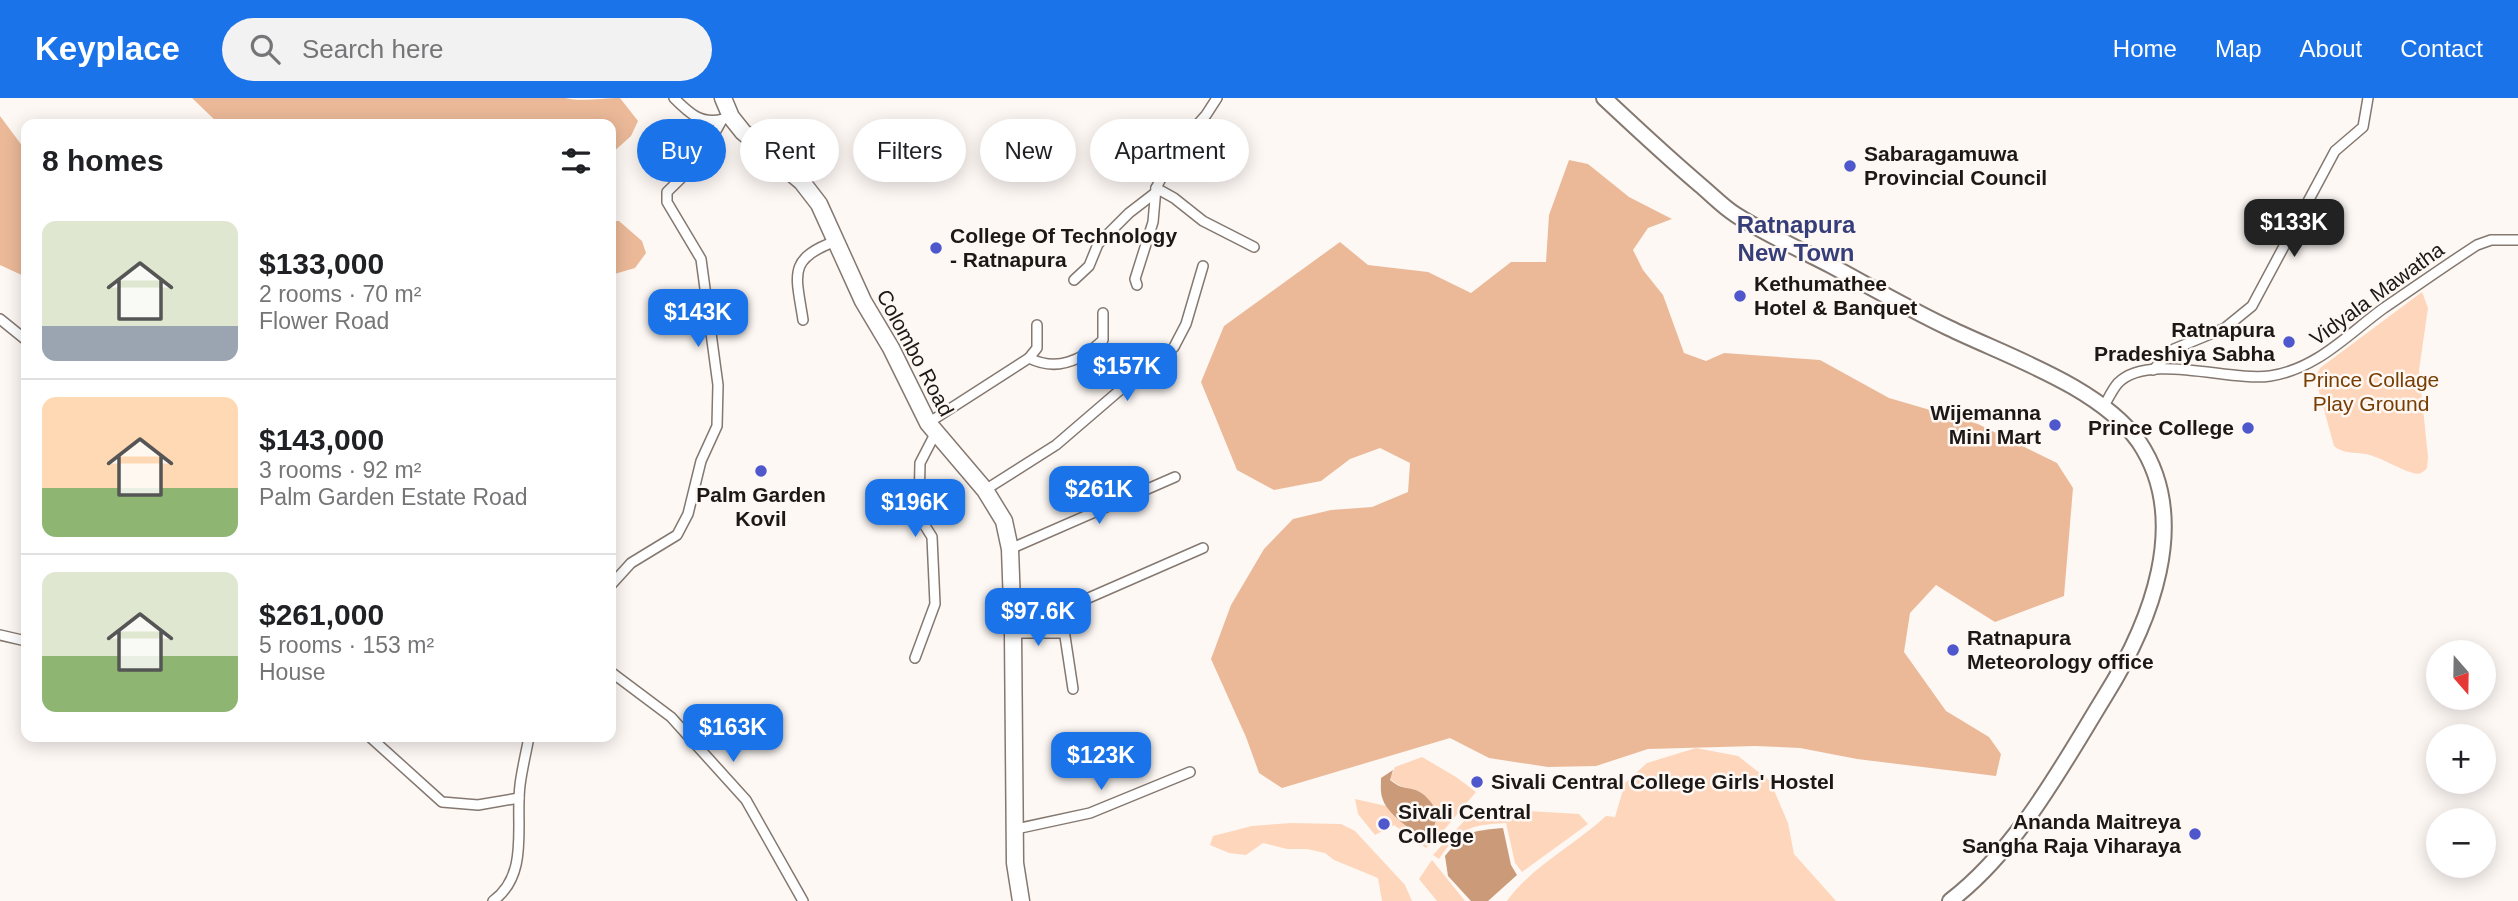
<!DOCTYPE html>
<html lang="en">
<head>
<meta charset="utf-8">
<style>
  :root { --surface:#fff; --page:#f2f2f2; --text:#202124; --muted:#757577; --line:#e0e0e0; --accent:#1a73e8 }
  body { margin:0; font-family:Helvetica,sans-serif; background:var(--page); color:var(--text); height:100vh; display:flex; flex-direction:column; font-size:26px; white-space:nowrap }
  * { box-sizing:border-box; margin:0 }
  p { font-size:23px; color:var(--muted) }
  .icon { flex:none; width:38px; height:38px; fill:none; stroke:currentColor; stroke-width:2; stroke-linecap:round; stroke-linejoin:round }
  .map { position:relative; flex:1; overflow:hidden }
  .panel { position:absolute; left:21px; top:21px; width:595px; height:623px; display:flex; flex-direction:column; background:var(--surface); border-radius:14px; box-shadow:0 4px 18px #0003 }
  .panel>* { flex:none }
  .top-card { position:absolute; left:637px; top:21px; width:665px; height:63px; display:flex; gap:14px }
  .needle { width:46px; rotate:160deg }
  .controls { position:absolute; left:2426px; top:542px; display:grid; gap:14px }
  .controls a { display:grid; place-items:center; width:70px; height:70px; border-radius:50%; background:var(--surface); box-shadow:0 4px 18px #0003; font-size:35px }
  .price { position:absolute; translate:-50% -60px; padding:0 16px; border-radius:14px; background:var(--accent); color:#fff; font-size:23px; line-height:46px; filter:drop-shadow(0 2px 4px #0008) }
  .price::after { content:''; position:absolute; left:50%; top:42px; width:21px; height:16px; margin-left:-10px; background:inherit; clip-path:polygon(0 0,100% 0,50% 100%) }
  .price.selected { background:#222; color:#fff }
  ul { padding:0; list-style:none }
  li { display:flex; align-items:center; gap:21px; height:175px; padding:0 21px }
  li+li { border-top:2px solid var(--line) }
  li span { display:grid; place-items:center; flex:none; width:196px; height:140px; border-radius:14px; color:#555 }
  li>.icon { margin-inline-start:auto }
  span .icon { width:84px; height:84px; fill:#fffc; stroke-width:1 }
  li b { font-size:30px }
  h2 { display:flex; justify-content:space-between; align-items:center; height:84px; padding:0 21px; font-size:30px }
  .pill { padding:0 24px; border-radius:32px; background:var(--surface); box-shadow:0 4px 18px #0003; font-size:24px; line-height:63px }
  .pill.selected { background:var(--accent); color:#fff }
  header { display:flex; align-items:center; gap:42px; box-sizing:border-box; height:98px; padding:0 35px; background:var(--accent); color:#fff }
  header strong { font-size:33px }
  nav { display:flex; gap:38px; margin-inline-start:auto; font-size:24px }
  .search { width:490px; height:63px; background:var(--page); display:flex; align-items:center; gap:18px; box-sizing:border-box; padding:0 24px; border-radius:38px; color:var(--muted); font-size:26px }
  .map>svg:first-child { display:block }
</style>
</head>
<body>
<header>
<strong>Keyplace</strong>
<div class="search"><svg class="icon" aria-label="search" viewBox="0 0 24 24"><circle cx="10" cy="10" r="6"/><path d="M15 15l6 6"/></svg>Search here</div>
<nav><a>Home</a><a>Map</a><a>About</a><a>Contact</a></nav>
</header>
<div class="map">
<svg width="2518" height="803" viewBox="0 0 2518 803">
  <rect width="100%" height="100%" fill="#fdf8f4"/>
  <g fill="#fed6bb">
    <path d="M2422 194 2428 210 2419 272 2428 359 2427 370C2423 375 2419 377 2413 375 2396 370 2383 360 2366 356 2354 354 2343 356 2334 348L2315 279 2320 270Z"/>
    <path d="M1696 650 1738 658 1770 683 1788 725 1794 756 1836 803H1507C1532 768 1575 747 1606 718L1615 719 1625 685 1647 665Z"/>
    <path d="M1422 659 1456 679 1476 694 1438 739 1431 736 1438 715C1431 705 1424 693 1412 691 1401 689 1399 688 1390 681L1395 669Z"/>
    <polygon points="1355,701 1386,708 1429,747 1426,750 1394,727 1375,737 1358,716"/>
    <path d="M1476 710 1579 716 1588 726 1522 774 1515 765 1506 725C1469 727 1460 730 1439 761L1433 757Z"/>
    <polygon points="1291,725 1341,726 1355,733 1405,787 1412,803 1382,803 1378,780 1334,762 1325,755 1307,751 1287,751 1263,745 1246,757 1229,755 1210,747 1213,738 1252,728"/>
    <polygon points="1432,762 1465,803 1437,803 1419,781"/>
  </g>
  <g fill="#ebb998">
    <path d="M192 0H565C580 4 603 0 620 0L638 23 631 38 611 56V26H219Z"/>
    <polygon points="0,18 26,53 26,179 0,167"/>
    <polygon points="1569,62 1588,66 1629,99 1672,121 1648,130 1633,152 1643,172 1663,197 1684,255 1706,263 1724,255 1820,262 1889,300 1978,326 2057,365 2073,390 2064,498 1995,524 1936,487 1910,515 1904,554 1946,613 1989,639 2001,656 1996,678 1857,661 1800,650 1755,648 1648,651 1596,668 1548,669 1489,660 1450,640 1282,690 1259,675 1246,639 1211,561 1231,507 1264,451 1293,421 1331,412 1372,409 1408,394 1410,365 1380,350 1350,361 1321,383 1274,392 1237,372 1201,284 1224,228 1340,144 1368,167 1428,174 1471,195 1511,164 1546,164 1549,117"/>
    <polygon points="611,123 619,123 642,143 646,155 635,170 611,177"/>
  </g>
  <g fill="#ca9a79">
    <path d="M1393 672 1390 682C1399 689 1401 689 1412 691 1424 693 1432 705 1438 715L1432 736 1434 744C1419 739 1388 717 1383 702 1380 695 1381 687 1381 680Z"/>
    <path d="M1503 730 1511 767 1517 777 1488 803H1471L1448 778 1445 758C1466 733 1471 733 1503 730Z"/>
  </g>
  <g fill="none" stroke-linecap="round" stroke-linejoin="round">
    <defs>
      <g id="street">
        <path d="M674 0C689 15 701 27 723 21"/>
        <polyline points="1156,90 1174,100 1203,123 1254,149"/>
        <polyline points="1074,182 1089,168 1098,146 1129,115 1155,95"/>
        <polyline points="1137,187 1135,181 1153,124 1156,90 1179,47 1206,17 1217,0"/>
        <polyline points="0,221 26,242"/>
        <path d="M803 222C796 176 787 161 836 143"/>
        <polyline points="1029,260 1037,250 1037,227"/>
        <polyline points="2153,272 2174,251 2225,230 2252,208 2335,53 2363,29 2368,0"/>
        <path d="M2104 308C2108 301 2112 292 2118 285 2149 254 2230 284 2270 278 2317 271 2348 236 2384 210 2415 189 2446 167 2477 147L2491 142H2518"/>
        <path d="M928 325 1029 260C1057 274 1081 263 1103 242V215"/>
        <polyline points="985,392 1056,347 1134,280 1152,270 1174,249 1186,226 1203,168"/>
        <polyline points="1010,451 1175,379"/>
        <polyline points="611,487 631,465 677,437 688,416 701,363 717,328 718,287 701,161 667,104 667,94 715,47 713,38 722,22"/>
        <polyline points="1013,535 1063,535"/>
        <polyline points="0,537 26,543"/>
        <polyline points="915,560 935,506 932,439 922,423 919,410 920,365 935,336"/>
        <polyline points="611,574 671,619 746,702 803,803"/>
        <polyline points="1073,591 1061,512 1203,450"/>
        <polyline points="370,639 442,704 478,707 519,700"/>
        <polyline points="1016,731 1090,715 1190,674"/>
        <path d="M493 803C530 776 515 726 520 687 522 671 526 655 529 639"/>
      </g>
      <path id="primary" d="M1604 0C1636 30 1667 59 1700 87 1712 97 1723 109 1736 117 1766 136 1799 151 1830 167 1869 188 1909 211 1949 230 2009 259 2100 289 2139 344 2192 423 2150 526 2105 598 2062 668 2017 752 1950 803"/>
      <polyline id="highway" points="723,0 731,19 743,34 802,84 819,106 863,203 891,250 928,325 985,392 1004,423 1010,451 1013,535 1015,765 1021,803"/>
    </defs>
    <use href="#street" stroke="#847870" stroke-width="12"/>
    <use href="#primary" stroke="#847870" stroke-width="18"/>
    <use href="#highway" stroke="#847870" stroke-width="19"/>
    <use href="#street" stroke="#fff" stroke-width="9"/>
    <use href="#primary" stroke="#fff" stroke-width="14"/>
    <use href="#highway" stroke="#fff" stroke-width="16"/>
  </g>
  <g fill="#4f57cd" stroke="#fdf8f4" stroke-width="2.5">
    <circle cx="1850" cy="68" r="7"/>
    <circle cx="936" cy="150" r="7"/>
    <circle cx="1740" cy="198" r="7"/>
    <circle cx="2289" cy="244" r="7"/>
    <circle cx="2055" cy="327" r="7"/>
    <circle cx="2248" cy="330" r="7"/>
    <circle cx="761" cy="373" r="7"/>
    <circle cx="1953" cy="552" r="7"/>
    <circle cx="1477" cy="684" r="7"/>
    <circle cx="1384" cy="726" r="7"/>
    <circle cx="2195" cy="736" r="7"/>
  </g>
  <g text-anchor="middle" stroke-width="5" stroke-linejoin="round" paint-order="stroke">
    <g font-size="21" font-weight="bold" fill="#1d1815" stroke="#fdf8f4" text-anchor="start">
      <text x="1864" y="63">Sabaragamuwa<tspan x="1864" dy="24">Provincial Council</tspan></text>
      <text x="950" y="145">College Of Technology<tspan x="950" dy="24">- Ratnapura</tspan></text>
      <text x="1754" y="193">Kethumathee<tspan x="1754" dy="24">Hotel &amp; Banquet</tspan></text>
      <text x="2275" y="239" text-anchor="end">Ratnapura<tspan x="2275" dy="24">Pradeshiya Sabha</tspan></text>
      <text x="2041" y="322" text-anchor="end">Wijemanna<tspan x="2041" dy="24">Mini Mart</tspan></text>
      <text x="2234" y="337" text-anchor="end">Prince College</text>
      <text x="761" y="404" text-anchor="middle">Palm Garden<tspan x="761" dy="24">Kovil</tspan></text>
      <text x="1967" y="547">Ratnapura<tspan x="1967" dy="24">Meteorology office</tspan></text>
      <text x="1491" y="691">Sivali Central College Girls' Hostel</text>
      <text x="1398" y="721">Sivali Central<tspan x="1398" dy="24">College</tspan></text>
      <text x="2181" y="731" text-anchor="end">Ananda Maitreya<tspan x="2181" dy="24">Sangha Raja Viharaya</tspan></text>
    </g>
    <g font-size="21" fill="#1d1815" stroke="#fdf8f4">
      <text transform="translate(2377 196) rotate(-36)" y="7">Vidyala Mawatha</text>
      <text transform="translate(915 255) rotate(62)" y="7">Colombo Road</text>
    </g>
    <g font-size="21" fill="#783d03" stroke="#fdf8f4">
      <text x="2371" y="289">Prince Collage<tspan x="2371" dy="24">Play Ground</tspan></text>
    </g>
    <g font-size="24" font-weight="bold" fill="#363e79" stroke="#fdf8f4">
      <text x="1796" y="135">Ratnapura<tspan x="1796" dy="28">New Town</tspan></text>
    </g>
  </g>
</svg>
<div class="controls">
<a><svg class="needle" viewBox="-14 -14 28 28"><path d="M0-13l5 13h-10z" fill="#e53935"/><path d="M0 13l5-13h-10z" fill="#757577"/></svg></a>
<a>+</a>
<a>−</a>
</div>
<b class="price selected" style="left:2294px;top:161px">$133K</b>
<b class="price" style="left:698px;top:251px">$143K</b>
<b class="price" style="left:1127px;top:305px">$157K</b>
<b class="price" style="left:1099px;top:428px">$261K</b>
<b class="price" style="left:915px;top:441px">$196K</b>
<b class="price" style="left:1038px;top:550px">$97.6K</b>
<b class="price" style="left:733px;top:666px">$163K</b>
<b class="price" style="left:1101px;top:694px">$123K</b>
<div class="top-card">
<a class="pill selected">Buy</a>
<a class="pill">Rent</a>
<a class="pill">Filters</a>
<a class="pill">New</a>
<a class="pill">Apartment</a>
</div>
<section class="panel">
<h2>8 homes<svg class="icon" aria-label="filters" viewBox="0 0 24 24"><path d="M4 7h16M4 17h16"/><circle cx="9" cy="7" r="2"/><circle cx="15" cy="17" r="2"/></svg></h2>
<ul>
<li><span style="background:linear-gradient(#dfe7d0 75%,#9aa5b1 0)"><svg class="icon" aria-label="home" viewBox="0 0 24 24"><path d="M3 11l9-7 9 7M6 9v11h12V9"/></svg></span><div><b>$133,000</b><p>2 rooms · 70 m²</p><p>Flower Road</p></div></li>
<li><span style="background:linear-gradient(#ffd9b3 65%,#8fb573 0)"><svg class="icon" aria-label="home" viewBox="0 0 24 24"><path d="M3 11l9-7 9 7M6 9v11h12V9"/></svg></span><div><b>$143,000</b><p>3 rooms · 92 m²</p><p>Palm Garden Estate Road</p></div></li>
<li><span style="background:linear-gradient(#dfe7d0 60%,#8fb573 0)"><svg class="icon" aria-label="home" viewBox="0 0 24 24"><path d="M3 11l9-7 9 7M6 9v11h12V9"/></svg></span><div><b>$261,000</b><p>5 rooms · 153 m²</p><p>House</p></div></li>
</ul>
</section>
</div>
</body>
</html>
